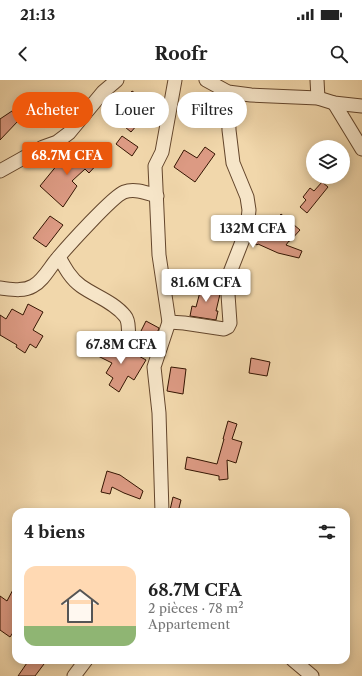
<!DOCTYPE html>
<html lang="fr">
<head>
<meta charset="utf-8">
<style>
  :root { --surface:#fff; --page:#f2f2f2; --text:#222; --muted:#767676; --line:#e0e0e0; --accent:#ea580c }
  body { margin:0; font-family:"Libre Caslon Text",serif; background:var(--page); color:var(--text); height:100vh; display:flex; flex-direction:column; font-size:15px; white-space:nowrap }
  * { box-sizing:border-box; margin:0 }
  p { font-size:13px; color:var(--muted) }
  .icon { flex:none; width:22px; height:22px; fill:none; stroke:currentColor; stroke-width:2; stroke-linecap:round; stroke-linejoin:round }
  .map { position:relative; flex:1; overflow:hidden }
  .side { position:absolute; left:12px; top:428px; width:338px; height:156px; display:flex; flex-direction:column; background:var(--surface); border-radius:12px; box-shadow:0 2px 10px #0003 }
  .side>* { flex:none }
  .guide { position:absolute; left:12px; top:12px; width:338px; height:36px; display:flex; gap:8px }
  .tools { position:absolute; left:306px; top:60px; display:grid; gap:8px }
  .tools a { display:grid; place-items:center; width:44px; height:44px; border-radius:50%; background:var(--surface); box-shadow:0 2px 10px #0003; font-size:20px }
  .price { position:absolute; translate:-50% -34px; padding:0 9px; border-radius:4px; background:#fff; color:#222; font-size:13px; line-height:26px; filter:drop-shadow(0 1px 2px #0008) }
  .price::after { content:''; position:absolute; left:50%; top:24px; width:12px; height:9px; margin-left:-6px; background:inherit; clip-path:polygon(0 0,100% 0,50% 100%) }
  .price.current { background:var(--accent); color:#fff }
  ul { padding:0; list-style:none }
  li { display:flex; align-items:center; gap:12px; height:100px; padding:0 12px }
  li+li { border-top:1px solid var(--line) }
  li span { display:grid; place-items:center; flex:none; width:112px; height:80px; border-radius:12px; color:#555 }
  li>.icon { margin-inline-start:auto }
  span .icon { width:48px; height:48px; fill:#fffc; stroke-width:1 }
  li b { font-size:17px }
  h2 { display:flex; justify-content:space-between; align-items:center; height:48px; padding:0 12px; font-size:17px }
  .chip { padding:0 14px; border-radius:18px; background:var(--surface); box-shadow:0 2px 10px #0003; font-size:14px; line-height:36px }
  .chip.current { background:var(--accent); color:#fff }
  .status { display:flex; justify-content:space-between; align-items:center; height:28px; padding:0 20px; background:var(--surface); direction:ltr }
  .status svg { height:11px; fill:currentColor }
  header { display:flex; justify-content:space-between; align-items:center; height:52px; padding:0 12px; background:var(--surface); font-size:18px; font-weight:700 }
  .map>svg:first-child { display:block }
</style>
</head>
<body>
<div class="status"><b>21:13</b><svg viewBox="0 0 49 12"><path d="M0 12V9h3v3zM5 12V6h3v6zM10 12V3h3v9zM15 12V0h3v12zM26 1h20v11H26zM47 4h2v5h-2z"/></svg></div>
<header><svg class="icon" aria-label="back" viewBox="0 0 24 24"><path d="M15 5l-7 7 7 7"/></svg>Roofr<svg class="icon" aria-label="search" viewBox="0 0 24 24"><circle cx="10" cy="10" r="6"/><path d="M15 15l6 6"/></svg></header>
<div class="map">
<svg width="362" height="596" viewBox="0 0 362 596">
  <rect width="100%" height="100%" fill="#f1d7ab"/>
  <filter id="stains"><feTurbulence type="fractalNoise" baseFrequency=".005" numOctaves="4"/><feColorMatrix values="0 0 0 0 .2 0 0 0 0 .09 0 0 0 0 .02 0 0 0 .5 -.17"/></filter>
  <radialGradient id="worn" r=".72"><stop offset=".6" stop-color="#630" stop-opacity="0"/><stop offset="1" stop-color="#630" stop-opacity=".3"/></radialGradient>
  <g fill="#dc9a83" stroke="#351502">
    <polygon points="132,11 151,24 147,30 149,31 131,52 113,37"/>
    <polygon points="12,31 18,41 0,60 0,39"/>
    <polygon points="122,56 138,67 132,76 116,64"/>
    <polygon points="205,67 215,74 195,102 174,87 184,70 197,78"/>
    <polygon points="71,68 84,81 91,73 100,81 89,93 85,89 72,101 77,106 63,127 40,106"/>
    <polygon points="322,102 328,107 307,133 300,127 306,120 303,117 310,108 314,111"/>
    <polygon points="281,134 300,150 290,161 289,161 286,165 302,171 299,178 278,173 258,164 257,165 251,161 255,151 264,158"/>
    <polygon points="50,136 63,145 46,167 33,158"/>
    <polygon points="204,197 213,205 208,211 220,214 216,231 218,231 216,240 190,236 192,226 196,227"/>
    <polygon points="28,224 43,232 33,250 43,256 36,268 30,264 25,273 16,267 17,265 0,255 0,235 6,239 12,229 23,235"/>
    <polygon points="146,241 159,248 155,259 149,258 140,253"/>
    <polygon points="119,265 146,280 134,300 128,296 119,312 109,305 113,298 106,293 112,283 94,274 98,266 114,273"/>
    <polygon points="251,278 270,282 267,296 249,293"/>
    <polygon points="171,287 186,289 183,314 167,311"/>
    <polygon points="228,341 237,344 232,359 242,362 236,383 227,380 228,399 219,400 219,396 185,389 187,377 217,384 224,359 223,359"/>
    <polygon points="107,391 120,395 143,411 140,419 124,413 112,407 110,414 101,412"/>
    <polygon points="173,417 181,420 178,432 170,430"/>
    <polygon points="16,504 16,537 13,543 16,546 16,548 10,557 0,550 0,516 7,521"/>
    <polygon points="29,580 47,580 35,596 18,596"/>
  </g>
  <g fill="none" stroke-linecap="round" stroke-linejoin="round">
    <defs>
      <g id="street">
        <polyline points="206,0 228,12 251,15 318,18 334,23 362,26"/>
        <polyline points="317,0 318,18"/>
        <polyline points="334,23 362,69"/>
        <polyline points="0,91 43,67 57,62 69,53 103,12 117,0"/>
        <path d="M59 177C65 188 71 199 81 206 95 216 114 222 125 236 131 243 126 254 131 259 136 264 153 267 160 268"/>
        <path d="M0 208C10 209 23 212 33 206 43 201 50 187 57 179 67 167 113 116 124 112 135 108 147 113 157 116"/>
        <polyline points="169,242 184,243 224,249 228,247 230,243 227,200 247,149 249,130 247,117 233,83 229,50 228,12"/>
        <polyline points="162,432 159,333 154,287 169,242 159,175 155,86 162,72 175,0"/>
        <polyline points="293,580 312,596"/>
        <polyline points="74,596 86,580"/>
      </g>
    </defs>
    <use href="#street" stroke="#64462c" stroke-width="15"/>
    <use href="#street" stroke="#f6e5c8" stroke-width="13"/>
  </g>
  <rect width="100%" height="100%" filter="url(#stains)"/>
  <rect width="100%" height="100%" fill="url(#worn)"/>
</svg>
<div class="tools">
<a><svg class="icon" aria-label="layers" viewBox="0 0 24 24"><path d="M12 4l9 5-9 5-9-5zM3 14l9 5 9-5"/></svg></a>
</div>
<b class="price current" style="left:67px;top:96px">68.7M CFA</b>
<b class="price" style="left:253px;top:169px">132M CFA</b>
<b class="price" style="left:206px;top:223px">81.6M CFA</b>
<b class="price" style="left:121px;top:285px">67.8M CFA</b>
<div class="guide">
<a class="chip current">Acheter</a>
<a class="chip">Louer</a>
<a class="chip">Filtres</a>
</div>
<section class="side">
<h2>4 biens<svg class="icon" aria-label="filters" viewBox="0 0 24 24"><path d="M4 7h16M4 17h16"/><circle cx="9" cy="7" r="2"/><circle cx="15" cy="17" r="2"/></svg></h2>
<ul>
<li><span style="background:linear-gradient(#ffd9b3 75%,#8fb573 0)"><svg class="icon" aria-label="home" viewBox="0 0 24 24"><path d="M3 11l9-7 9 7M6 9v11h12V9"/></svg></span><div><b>68.7M CFA</b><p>2 pièces · 78 m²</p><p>Appartement</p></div></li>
</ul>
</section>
</div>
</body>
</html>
